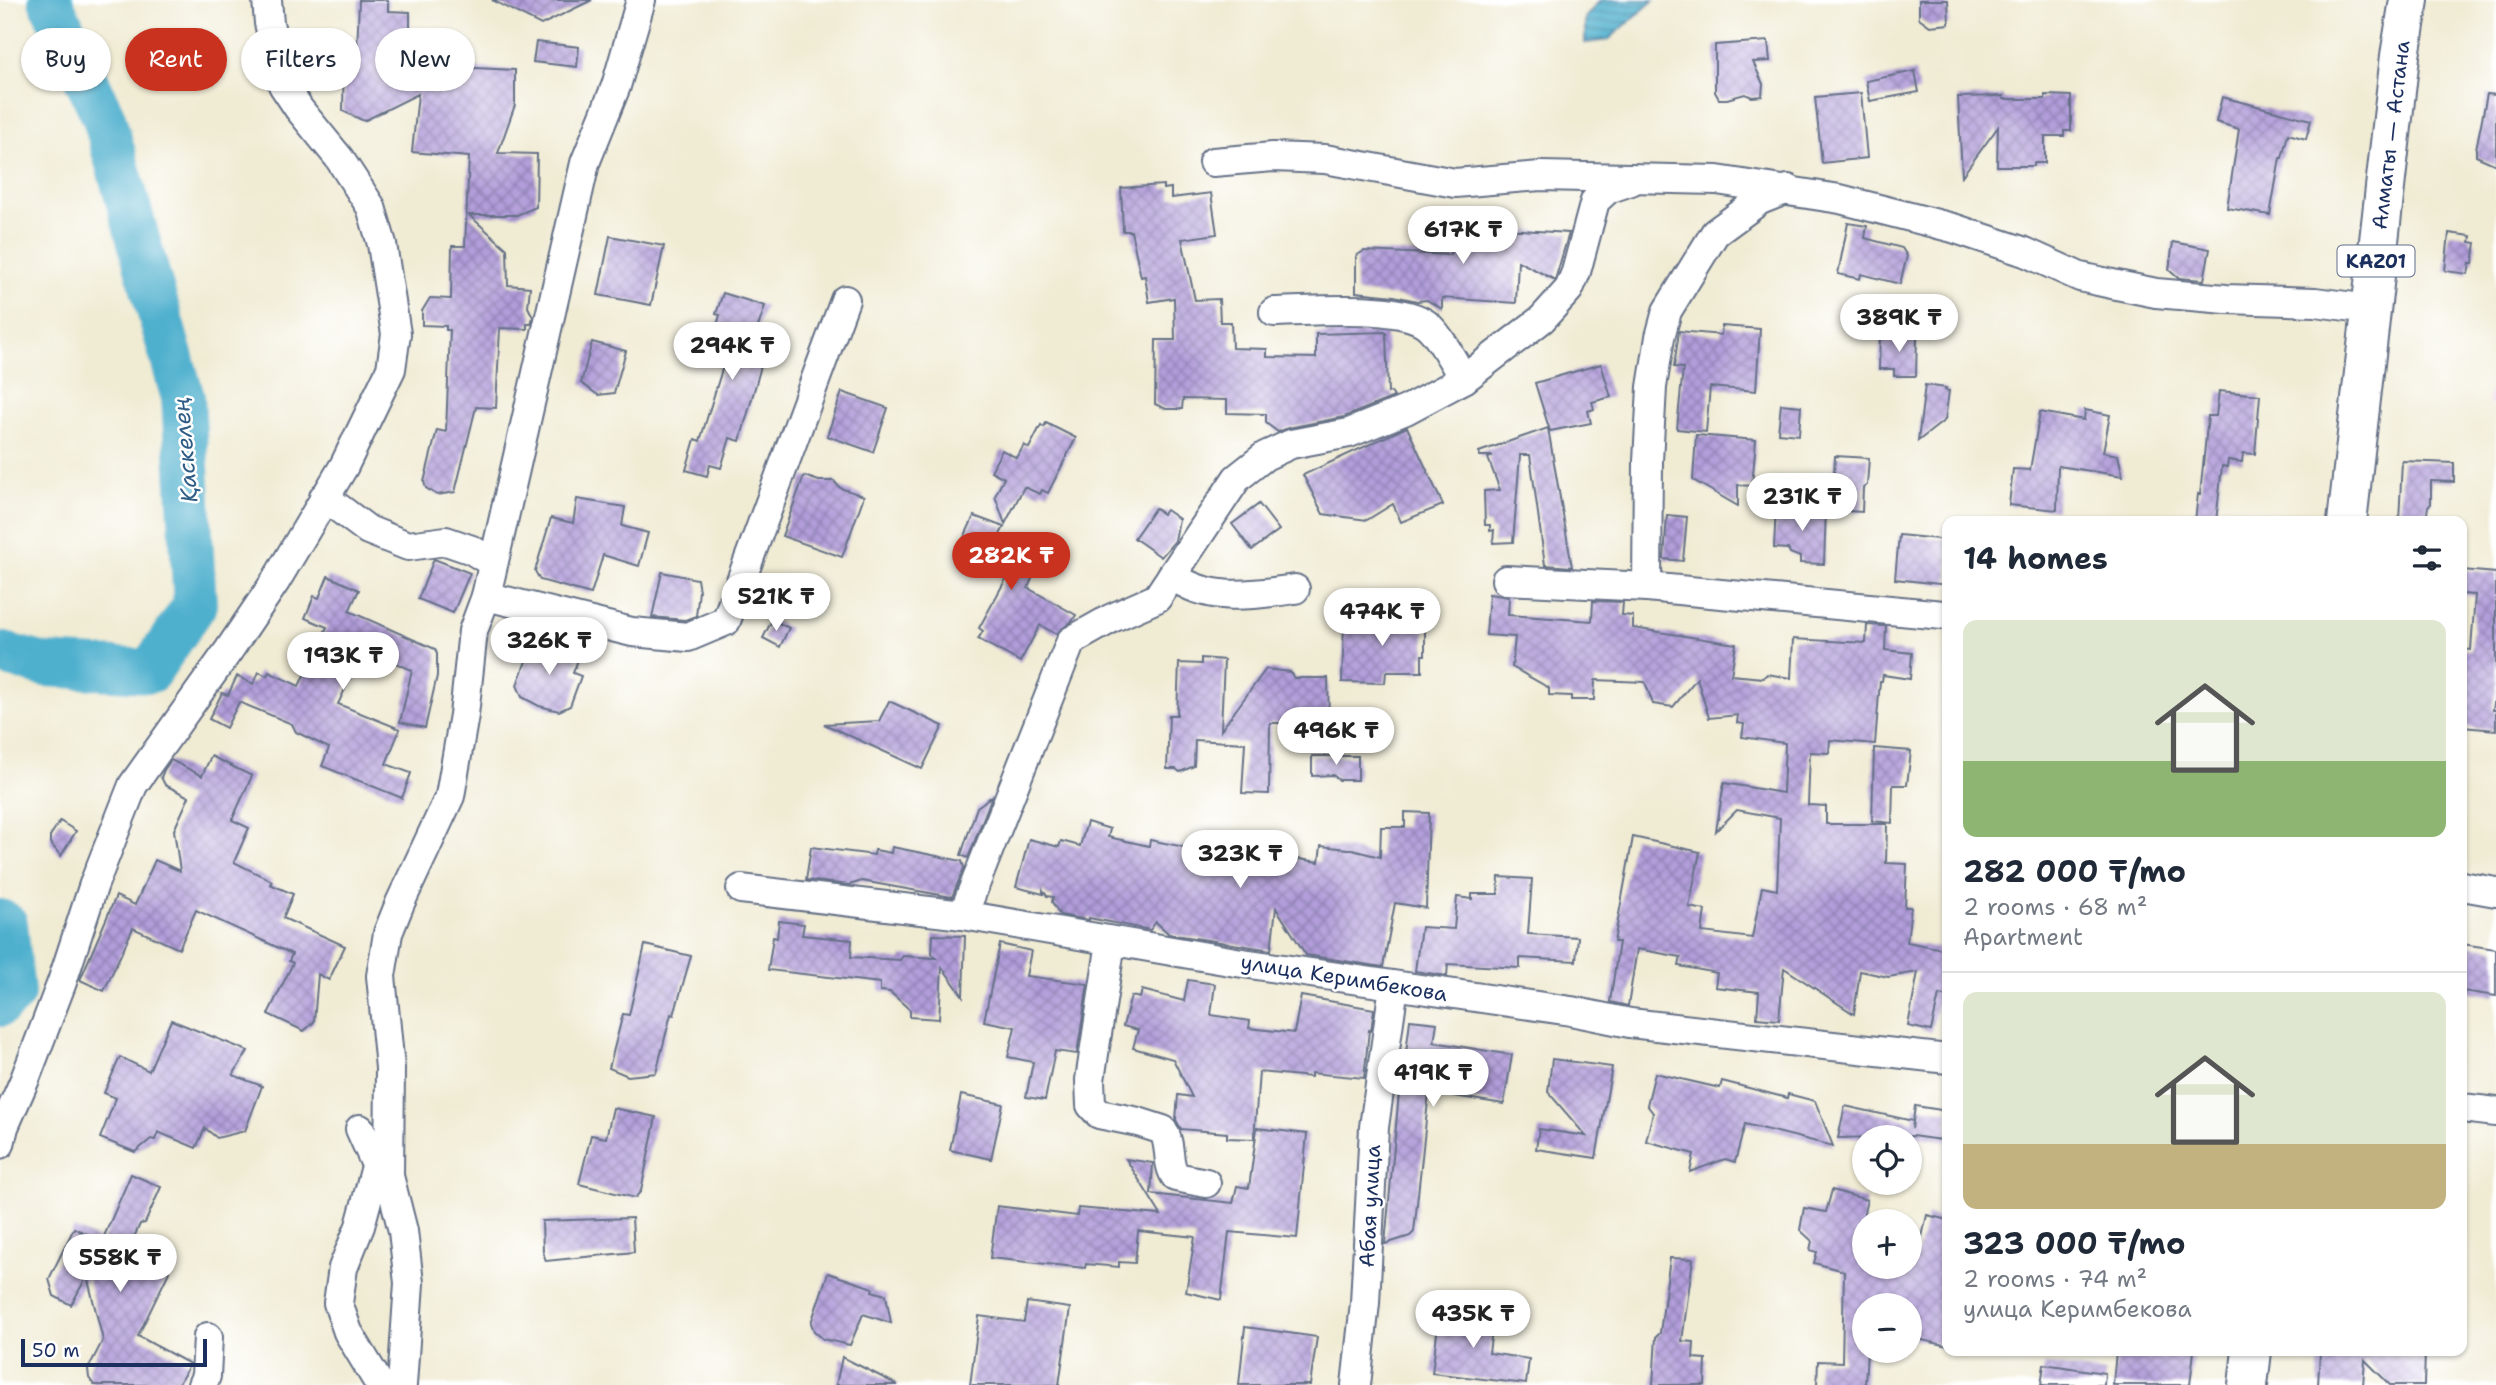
<!DOCTYPE html>
<html lang="en">
<head>
<meta charset="utf-8">
<style>
  :root { --surface:#fff; --page:#f2f2f3; --text:#1f2937; --muted:#747a83; --line:#e0e1e3; --accent:#c8321e }
  body { margin:0; font-family:"Shantell Sans",sans-serif; background:var(--page); color:var(--text); height:100vh; display:flex; flex-direction:column; font-size:26px; white-space:nowrap }
  * { box-sizing:border-box; margin:0 }
  p { font-size:23px; color:var(--muted) }
  .icon { flex:none; width:38px; height:38px; fill:none; stroke:currentColor; stroke-width:2; stroke-linecap:round; stroke-linejoin:round }
  .map { position:relative; flex:1; overflow:hidden }
  .drawer { position:absolute; left:1942px; top:516px; width:525px; height:840px; display:flex; flex-direction:column; background:var(--surface); border-radius:14px; box-shadow:0 2px 5px #0004 }
  .drawer>* { flex:none }
  .hud { position:absolute; left:21px; top:28px; width:665px; height:63px; display:flex; gap:14px }
  .controls { position:absolute; left:1852px; top:1125px; display:grid; gap:14px }
  .controls a { display:grid; place-items:center; width:70px; height:70px; border-radius:50%; background:var(--surface); box-shadow:0 2px 5px #0004; font-size:35px }
  .scale { position:absolute; left:21px; bottom:18px; width:186px; box-sizing:border-box; padding-left:7px; border:4px solid #1b2f5e; border-top:0; font-size:19px; line-height:24px; white-space:nowrap; color:#1b2f5e; -webkit-text-stroke:5px #fff; paint-order:stroke }
  .price { position:absolute; translate:-50% -60px; padding:0 16px; border-radius:24px; background:#fff; color:#222; font-size:23px; line-height:46px; filter:drop-shadow(0 2px 4px #0008) }
  .price::after { content:''; position:absolute; left:50%; top:42px; width:21px; height:16px; margin-left:-10px; background:inherit; clip-path:polygon(0 0,100% 0,50% 100%) }
  .price.current { background:var(--accent); color:#fff }
  ul { padding:0; list-style:none }
  li { display:grid; align-content:center; gap:14px; height:371px; padding:0 21px }
  li+li { border-top:2px solid var(--line) }
  li span { display:grid; place-items:center; height:217px; border-radius:14px; color:#555 }
  li>.icon { margin-inline-start:auto }
  span .icon { width:126px; height:126px; fill:#fffc; stroke-width:1 }
  li b { font-size:30px }
  h2 { display:flex; justify-content:space-between; align-items:center; height:84px; padding:0 21px; font-size:30px }
  .tag { padding:0 24px; border-radius:32px; background:var(--surface); box-shadow:0 2px 5px #0004; font-size:24px; line-height:63px }
  .tag.current { background:var(--accent); color:#fff }
  .map>svg:first-child { display:block }
</style>
</head>
<body>
<div class="map">
<svg width="2496" height="1385" viewBox="0 0 2496 1385">
  <defs>
    <pattern id="water-rules" width="6" height="5" patternUnits="userSpaceOnUse" patternTransform="scale(1.75)"><rect width="6" height="5" fill="#50b0ce"/><path d="M0 2.5h6" fill="none" stroke="#4290aa"/></pattern>
    <pattern id="building-cross-hatch" width="8" height="8" patternUnits="userSpaceOnUse" patternTransform="scale(1.75)"><rect width="8" height="8" fill="#b29eda"/><path d="M0 0l8 8M0 8l8-8" fill="none" stroke="#9081b4"/></pattern>
  </defs>
  <rect width="100%" height="100%" fill="#fff"/>
  <filter id="ink" filterUnits="userSpaceOnUse"><feTurbulence type="fractalNoise" baseFrequency=".0143" numOctaves="2"/><feDisplacementMap in="SourceGraphic" scale="14" xChannelSelector="R" yChannelSelector="G"/><feConvolveMatrix kernelMatrix="1 2 1 2 8 2 1 2 1" color-interpolation-filters="sRGB"/></filter>
  <filter id="wash" filterUnits="userSpaceOnUse"><feTurbulence type="fractalNoise" baseFrequency=".00686" numOctaves="4" result="noise"/><feDisplacementMap in="SourceGraphic" scale="28" xChannelSelector="R" yChannelSelector="G"/><feGaussianBlur stdDeviation="1.57" result="paint"/><feColorMatrix in="noise" values="0 0 0 0 0 0 0 0 0 0 0 0 0 0 0 0 0 1.4 0 .05"/><feComposite in="paint" operator="in"/></filter>
  <g filter="url(#wash)">
    <rect width="100%" height="100%" fill="#f0ebd3"/>
    <polygon fill="#ebd1eb" points="2496,335 2496,405 2488,404"/>
    <polygon fill="url(#water-rules)" stroke="#367096" stroke-width="2" points="1600,0 1654,0 1608,40 1585,43 1585,18"/>
    <g fill="none" stroke-linecap="round" stroke-linejoin="round">
      <g stroke="#50b0ce" stroke-width="44">
        <polyline points="0,653 45,665 150,671 195,605 183,398 104,118 50,0"/>
        <polyline points="0,921 6,924 13,993 0,1005"/>
      </g>
    </g>
    <g id="blocks">
      <g fill="url(#building-cross-hatch)">
        <polygon points="359,0 388,0 388,11 410,12 410,69 455,67 515,70 515,105 498,153 537,154 536,207 517,215 469,215 507,249 508,285 530,287 528,307 533,317 531,324 527,324 527,329 500,328 496,408 476,407 455,492 437,495 426,488 424,482 437,430 446,432 450,330 446,330 446,326 422,325 422,311 430,298 451,299 452,246 465,246 469,157 412,152 418,94 364,121 343,111 344,54 357,54"/>
        <polygon points="492,0 592,0 541,25"/>
        <polygon points="1919,0 1948,0 1949,24 1930,26 1919,18"/>
        <polygon points="1768,41 1770,61 1753,62 1763,84 1762,96 1752,97 1745,94 1727,99 1719,99 1715,92 1715,45"/>
        <polygon points="536,42 579,47 577,67 533,62"/>
        <polygon points="1915,71 1919,92 1870,101 1866,81"/>
        <polygon points="1861,93 1867,158 1822,163 1815,97"/>
        <polygon points="2487,94 2496,95 2496,165 2476,156 2476,149"/>
        <polygon points="2045,95 2071,96 2071,131 2064,131 2064,136 2045,136 2045,163 2034,163 2034,166 1997,166 1998,127 1962,176 1958,97 2003,96 2003,99 2045,99"/>
        <polygon points="2222,97 2311,120 2306,139 2288,134 2282,158 2280,158 2270,215 2227,208 2239,129 2216,122"/>
        <polygon points="1163,185 1163,189 1171,188 1171,198 1211,193 1217,234 1182,239 1195,300 1219,299 1220,322 1231,322 1232,348 1267,349 1267,357 1316,358 1316,334 1386,332 1388,393 1391,392 1394,397 1344,417 1288,428 1278,432 1266,423 1266,414 1227,413 1227,400 1183,399 1182,409 1166,409 1155,404 1156,340 1175,340 1174,298 1149,302 1145,276 1141,277 1131,231 1123,231 1121,188"/>
        <polygon points="1848,223 1867,226 1865,238 1902,248 1907,256 1900,284 1861,274 1860,279 1838,274"/>
        <polygon points="1454,226 1569,233 1555,280 1518,261 1516,303 1442,298 1442,309 1427,300 1417,301 1394,296 1356,292 1356,256 1364,251 1450,255"/>
        <polygon points="2449,233 2471,236 2470,242 2476,243 2473,263 2470,263 2468,274 2445,271"/>
        <polygon points="610,236 664,246 651,305 598,295"/>
        <polygon points="2173,242 2210,249 2204,280 2178,278 2169,270"/>
        <polygon points="723,293 765,306 757,330 770,334 740,441 730,438 721,468 710,465 707,476 686,470 695,439 700,441 732,337 729,336 730,333 716,329 720,315 716,314"/>
        <polygon points="1722,326 1760,329 1756,391 1710,387 1706,432 1677,429 1683,368 1674,367 1679,331 1721,335"/>
        <polygon points="1880,334 1917,335 1916,376 1894,376 1894,369 1879,369"/>
        <polygon points="592,342 626,351 614,393 598,395 581,383"/>
        <polygon points="1601,364 1611,397 1592,402 1594,409 1588,411 1591,423 1550,431 1535,383"/>
        <polygon points="1925,385 1946,388 1945,390 1949,391 1945,420 1918,441"/>
        <polygon points="2219,391 2260,395 2255,454 2243,453 2242,462 2228,460 2227,467 2222,466 2216,522 2195,522 2198,494 2200,495 2208,416 2216,416"/>
        <polygon points="842,392 888,408 873,452 827,436"/>
        <polygon points="1781,404 1801,406 1799,435 1778,433"/>
        <polygon points="2085,410 2110,415 2103,452 2118,455 2123,476 2058,466 2057,510 2009,505 2013,469 2030,470 2040,412 2084,420"/>
        <polygon points="1046,423 1076,438 1048,493 1042,490 1040,494 1024,487 1005,524 995,496 1004,478 991,471 1002,450 1017,458 1024,445 1029,448 1041,425 1044,427"/>
        <polygon points="1407,427 1443,505 1401,522 1393,504 1367,520 1323,514 1303,475"/>
        <polygon points="1548,428 1559,492 1572,567 1545,565 1530,455 1520,455 1513,542 1493,543 1494,530 1490,531 1490,525 1485,525 1484,491 1500,490 1488,458 1493,456 1480,456 1479,452"/>
        <polygon points="1696,435 1756,440 1752,486 1738,485 1738,506 1693,480"/>
        <polygon points="1835,456 1869,458 1867,485 1863,488 1862,512 1832,510"/>
        <polygon points="2402,461 2454,463 2454,482 2431,481 2431,504 2428,506 2426,522 2399,522"/>
        <polygon points="804,476 819,481 834,481 840,488 864,496 842,557 782,536"/>
        <polygon points="577,499 625,507 622,526 648,533 639,566 603,555 591,594 540,580 535,571 551,518 573,523"/>
        <polygon points="1259,504 1279,530 1252,550 1232,524"/>
        <polygon points="1776,506 1826,509 1824,564 1800,563 1800,557 1790,553 1788,549 1774,548"/>
        <polygon points="1155,508 1163,514 1166,510 1179,519 1175,541 1161,557 1134,538"/>
        <polygon points="1667,515 1687,517 1683,561 1664,559"/>
        <polygon points="974,516 1004,527 997,540 1022,549 1038,564 1028,588 1076,615 1072,621 1056,634 1040,625 1020,662 978,639 983,631 979,628 1007,577 956,555"/>
        <polygon points="1899,535 1948,540 1948,585 1895,579"/>
        <polygon points="434,559 470,573 453,613 418,599"/>
        <polygon points="2462,570 2496,573 2496,689 2493,710 2496,710 2496,730 2462,727 2462,649 2471,650 2475,595 2462,594"/>
        <polygon points="662,572 697,579 699,591 696,616 685,620 652,617"/>
        <polygon points="328,576 359,590 349,611 435,649 437,654 437,676 425,728 400,722 412,670 364,649 338,704 400,729 386,764 411,773 402,798 322,766 329,748 296,732 292,724 239,702 226,728 209,719 222,693 228,695 237,676 253,684 259,672 267,676 269,672 299,686 327,627 305,618 314,596 319,598"/>
        <polygon points="1489,594 1509,597 1508,615 1592,621 1593,601 1623,602 1622,615 1633,616 1633,628 1736,644 1731,675 1763,678 1767,674 1791,678 1793,639 1866,643 1867,625 1886,626 1885,650 1912,653 1910,679 1883,675 1882,681 1880,681 1875,744 1830,740 1829,753 1810,752 1808,805 1826,806 1826,824 1887,824 1886,863 1907,864 1905,907 1911,907 1907,942 1948,950 1948,997 1939,995 1931,1031 1908,1026 1918,972 1888,977 1860,971 1854,1014 1784,968 1779,1020 1757,1018 1759,992 1715,987 1717,973 1679,966 1681,957 1637,949 1628,1006 1610,1002 1619,942 1614,942 1633,837 1700,852 1689,907 1705,910 1702,932 1752,938 1762,887 1777,890 1780,818 1737,810 1716,831 1724,783 1783,793 1785,743 1742,737 1744,724 1737,723 1738,715 1709,718 1697,678 1673,707 1653,704 1645,682 1595,680 1594,700 1571,700 1571,696 1549,695 1549,688 1512,667 1515,637 1486,635"/>
        <polygon points="1361,615 1369,615 1375,619 1425,619 1425,655 1422,655 1422,672 1386,672 1385,683 1342,682 1344,623 1353,622"/>
        <polygon points="772,620 789,628 780,647 763,638"/>
        <polygon points="534,640 579,657 573,673 581,676 570,706 559,711 539,706 522,697 517,685"/>
        <polygon points="1201,658 1224,660 1221,730 1266,669 1290,672 1294,678 1328,678 1329,723 1270,723 1269,794 1242,793 1245,743 1195,740 1194,766 1180,772 1176,769 1167,769 1169,715 1177,715 1179,663 1201,664"/>
        <polygon points="889,701 943,726 922,769 824,724 879,721"/>
        <polygon points="1874,748 1911,751 1907,785 1893,785 1892,823 1872,821"/>
        <polygon points="211,756 252,776 232,820 249,828 234,862 272,881 270,884 293,894 283,918 345,946 329,980 318,974 314,1022 304,1031 268,1014 293,963 289,961 292,954 196,910 179,949 133,928 104,991 80,980 116,896 135,905 155,860 180,871 174,830 189,797 165,785 161,777 164,770 171,760 202,776"/>
        <polygon points="1312,756 1358,756 1358,780 1339,780 1333,775 1312,776"/>
        <polygon points="992,796 968,858 961,855 977,807"/>
        <polygon points="1405,812 1429,813 1426,908 1395,903 1383,967 1306,955 1276,908 1271,950 1169,934 1156,922 1150,930 1089,918 1089,920 1060,915 1052,902 1053,897 1047,896 1043,890 1043,894 1016,887 1029,839 1059,847 1061,841 1080,846 1087,822 1110,829 1108,837 1149,846 1150,840 1194,849 1193,854 1249,866 1251,852 1319,862 1321,846 1348,849 1380,857 1381,827 1405,827"/>
        <polygon points="60,821 76,831 61,856 50,843 50,836"/>
        <polygon points="811,847 874,855 875,850 891,853 892,847 962,861 964,868 952,897 862,881 849,885 806,880"/>
        <polygon points="1499,877 1532,879 1528,934 1578,937 1576,961 1520,958 1520,968 1448,964 1447,976 1415,971 1421,927 1454,929 1457,897 1472,899 1472,894 1498,894"/>
        <polygon points="779,921 804,924 802,935 852,940 851,957 900,960 903,956 936,958 932,953 933,935 965,936 963,996 942,967 939,1019 910,1017 910,1010 890,992 880,991 880,983 768,970 773,937 777,938"/>
        <polygon points="1000,944 1031,951 1026,976 1088,984 1077,1054 1055,1051 1045,1100 1026,1097 1033,1062 1008,1057 1015,1027 984,1021"/>
        <polygon points="2462,944 2496,949 2496,996 2462,991"/>
        <polygon points="645,945 691,956 674,1015 671,1014 656,1073 628,1076 609,1068 623,1014 629,1015"/>
        <polygon points="1188,980 1215,984 1211,1015 1250,1021 1249,1028 1294,1033 1301,996 1374,1009 1371,1031 1369,1030 1364,1078 1311,1073 1311,1077 1259,1072 1254,1139 1227,1138 1227,1133 1181,1129 1176,1120 1178,1095 1192,1097 1173,1059 1133,1048 1138,1030 1123,1026 1131,996 1140,998 1142,990 1184,1001"/>
        <polygon points="171,1020 248,1051 233,1075 262,1086 245,1131 217,1138 205,1128 196,1148 158,1132 155,1140 151,1139 135,1152 100,1138 116,1098 104,1093 120,1057 149,1071"/>
        <polygon points="1410,1020 1437,1023 1434,1042 1512,1055 1504,1104 1429,1092 1414,1232 1410,1236 1385,1244 1399,1093 1401,1093"/>
        <polygon points="1552,1059 1612,1067 1596,1158 1536,1149 1539,1129 1586,1136 1548,1092"/>
        <polygon points="1655,1073 1720,1088 1722,1081 1787,1098 1788,1094 1815,1101 1833,1146 1745,1124 1735,1162 1725,1159 1690,1172 1694,1154 1646,1141 1653,1113 1647,1105"/>
        <polygon points="961,1095 1003,1104 991,1159 950,1150"/>
        <polygon points="1845,1106 1913,1121 1912,1129 1915,1106 1948,1111 1948,1141 1912,1136 1838,1138"/>
        <polygon points="613,1108 656,1117 641,1191 635,1198 579,1184 591,1135 606,1138"/>
        <polygon points="1257,1128 1307,1134 1297,1238 1229,1232 1221,1300 1186,1292 1195,1237 1138,1231 1135,1263 1119,1262 1119,1267 1086,1264 1085,1268 990,1258 997,1206 1077,1216 1078,1208 1161,1215 1126,1159 1153,1163 1151,1194 1233,1203 1237,1186 1249,1188"/>
        <polygon points="131,1174 161,1187 145,1223 140,1224 127,1253 169,1272 138,1336 190,1364 178,1385 94,1385 89,1378 88,1369 103,1340 87,1276 71,1305 54,1296 49,1279 74,1228 102,1241"/>
        <polygon points="1832,1190 1867,1200 1864,1212 1864,1267 1909,1267 1909,1252 1918,1254 1927,1215 1948,1220 1948,1346 1909,1337 1909,1306 1864,1306 1864,1351 1867,1351 1865,1385 1817,1385 1818,1361 1842,1362 1844,1271 1814,1263 1817,1252 1810,1250 1812,1241 1800,1230 1804,1208 1826,1212"/>
        <polygon points="632,1218 634,1252 546,1261 543,1252 542,1221"/>
        <polygon points="1670,1258 1693,1259 1682,1341 1694,1342 1693,1358 1706,1359 1705,1385 1653,1385 1656,1337 1660,1333"/>
        <polygon points="828,1273 873,1288 872,1291 886,1295 891,1323 863,1314 850,1345 823,1339 814,1331 811,1323"/>
        <polygon points="1027,1302 1070,1308 1059,1385 970,1385 979,1316 1024,1322"/>
        <polygon points="1440,1309 1494,1315 1489,1353 1529,1359 1526,1384 1432,1373"/>
        <polygon points="1245,1327 1317,1337 1310,1385 1239,1385"/>
        <polygon points="2116,1351 2194,1351 2190,1385 2113,1385"/>
        <polygon points="2320,1351 2425,1351 2424,1385 2390,1385 2365,1360 2363,1385 2318,1385"/>
        <polygon points="842,1357 898,1385 836,1385"/>
        <polygon points="2044,1364 2105,1373 2104,1385 2041,1385"/>
      </g>
    </g>
  </g>
  <g filter="url(#ink)">
    <use href="#blocks" fill-opacity="0" stroke="#667187" stroke-width="2"/>
    <g fill="none" stroke-linecap="round" stroke-linejoin="round">
      <defs>
        <g id="minor">
          <polyline points="1213,162 1273,157 1325,159 1455,183 1541,176 1717,180 1840,199 1953,228 2025,252 2080,277 2112,284 2156,293 2226,299 2315,302 2370,309"/>
          <path d="M1274 312C1311 311 1393 304 1423 322 1439 331 1453 363 1464 379"/>
          <polyline points="324,497 368,530 408,546 446,541 472,550 493,563"/>
          <path d="M1172 575C1208 603 1253 595 1295 589"/>
          <polyline points="1506,580 1647,587 1943,615"/>
          <polyline points="1647,587 1648,461 1652,387 1660,337 1667,311 1715,233 1760,200 1788,189"/>
          <polyline points="486,596 632,632 688,637 726,621 845,300"/>
          <polyline points="2462,886 2496,892"/>
          <polyline points="741,889 963,915 1236,962 1571,1011 1630,1023 1948,1059"/>
          <polyline points="963,915 1071,641 1112,618 1157,598 1237,478 1265,456 1291,444 1349,433 1406,410 1464,379 1542,319 1569,289 1576,272 1595,201 1608,189 1631,181"/>
          <path d="M1111 942 1090 1080 1091 1105 1099 1114 1138 1122 1163 1130C1172 1145 1166 1164 1176 1177L1206 1183"/>
          <polyline points="2462,1108 2496,1112"/>
          <polyline points="360,1129 373,1158 389,1176"/>
          <polyline points="0,1144 4,1127 25,1079 62,982 94,884 133,785 229,650 275,582 344,466 391,369 396,334 382,244 371,207 339,158 299,109 283,85 269,23 267,0"/>
          <polyline points="377,1163 360,1226 343,1268 338,1303 348,1332 380,1385"/>
          <polyline points="202,1385 206,1376 208,1337"/>
          <polyline points="402,1385 409,1283 403,1231 389,1176 390,1068 381,976 388,933 400,903 450,796 464,715 473,631 486,596 585,163 616,86 641,0"/>
          <polyline points="1356,1385 1365,1303 1374,1127 1394,986"/>
        </g>
        <g id="highway">
          <polyline points="2347,522 2400,56 2409,0"/>
          <polyline points="2248,1385 2252,1351"/>
        </g>
      </defs>
      <use href="#minor" stroke="#667187" stroke-width="32"/>
      <use href="#highway" stroke="#667187" stroke-width="42"/>
      <use href="#minor" stroke="#fff" stroke-width="28"/>
      <use href="#highway" stroke="#fff" stroke-width="38"/>
    </g>
  </g>
  <g text-anchor="middle" stroke-width="5" stroke-linejoin="round" paint-order="stroke">
    <rect fill="#fff" stroke="#5f6d8e" stroke-width="2" x="2337.5" y="245.5" width="77" height="31" rx="5"/>
    <g font-size="19" font-weight="bold" fill="#1b2f5e">
      <text x="2376" y="268">KАZ01</text>
    </g>
    <g font-size="21" fill="#1b2f5e" stroke="#fff">
      <text transform="translate(2391 135) rotate(-83)" y="7">Алматы — Астана</text>
      <text transform="translate(1344 978) rotate(9)" y="7">улица Керимбекова</text>
      <text transform="translate(1370 1206) rotate(-87)" y="7">Абая улица</text>
    </g>
    <g font-size="23" font-style="italic" fill="#2e5c85" stroke="#fff">
      <text transform="translate(185 450) rotate(-95)" y="8">Қаскелең</text>
    </g>
  </g>
</svg>
<div class="controls">
<a><svg class="icon" aria-label="locate" viewBox="0 0 24 24"><circle cx="12" cy="12" r="6"/><path d="M12 2v4M12 18v4M2 12h4M18 12h4"/></svg></a>
<a>+</a>
<a>−</a>
</div>
<div class="scale">50 m</div>
<b class="price" style="left:1463px;top:266px">617K ₸</b>
<b class="price" style="left:1899px;top:354px">389K ₸</b>
<b class="price" style="left:732px;top:382px">294K ₸</b>
<b class="price" style="left:1802px;top:533px">231K ₸</b>
<b class="price current" style="left:1011px;top:592px">282K ₸</b>
<b class="price" style="left:776px;top:633px">521K ₸</b>
<b class="price" style="left:1382px;top:648px">474K ₸</b>
<b class="price" style="left:549px;top:677px">326K ₸</b>
<b class="price" style="left:343px;top:692px">193K ₸</b>
<b class="price" style="left:1336px;top:767px">496K ₸</b>
<b class="price" style="left:1240px;top:890px">323K ₸</b>
<b class="price" style="left:1433px;top:1109px">419K ₸</b>
<b class="price" style="left:120px;top:1294px">558K ₸</b>
<b class="price" style="left:1473px;top:1350px">435K ₸</b>
<div class="hud">
<a class="tag">Buy</a>
<a class="tag current">Rent</a>
<a class="tag">Filters</a>
<a class="tag">New</a>
</div>
<section class="drawer">
<h2>14 homes<svg class="icon" aria-label="filters" viewBox="0 0 24 24"><path d="M4 7h16M4 17h16"/><circle cx="9" cy="7" r="2"/><circle cx="15" cy="17" r="2"/></svg></h2>
<ul>
<li><span style="background:linear-gradient(#dfe7d0 65%,#8fb573 0)"><svg class="icon" aria-label="home" viewBox="0 0 24 24"><path d="M3 11l9-7 9 7M6 9v11h12V9"/></svg></span><div><b>282 000 ₸/mo</b><p>2 rooms · 68 m²</p><p>Apartment</p></div></li>
<li><span style="background:linear-gradient(#dfe7d0 70%,#c2b280 0)"><svg class="icon" aria-label="home" viewBox="0 0 24 24"><path d="M3 11l9-7 9 7M6 9v11h12V9"/></svg></span><div><b>323 000 ₸/mo</b><p>2 rooms · 74 m²</p><p>улица Керимбекова</p></div></li>
</ul>
</section>
</div>
</body>
</html>
